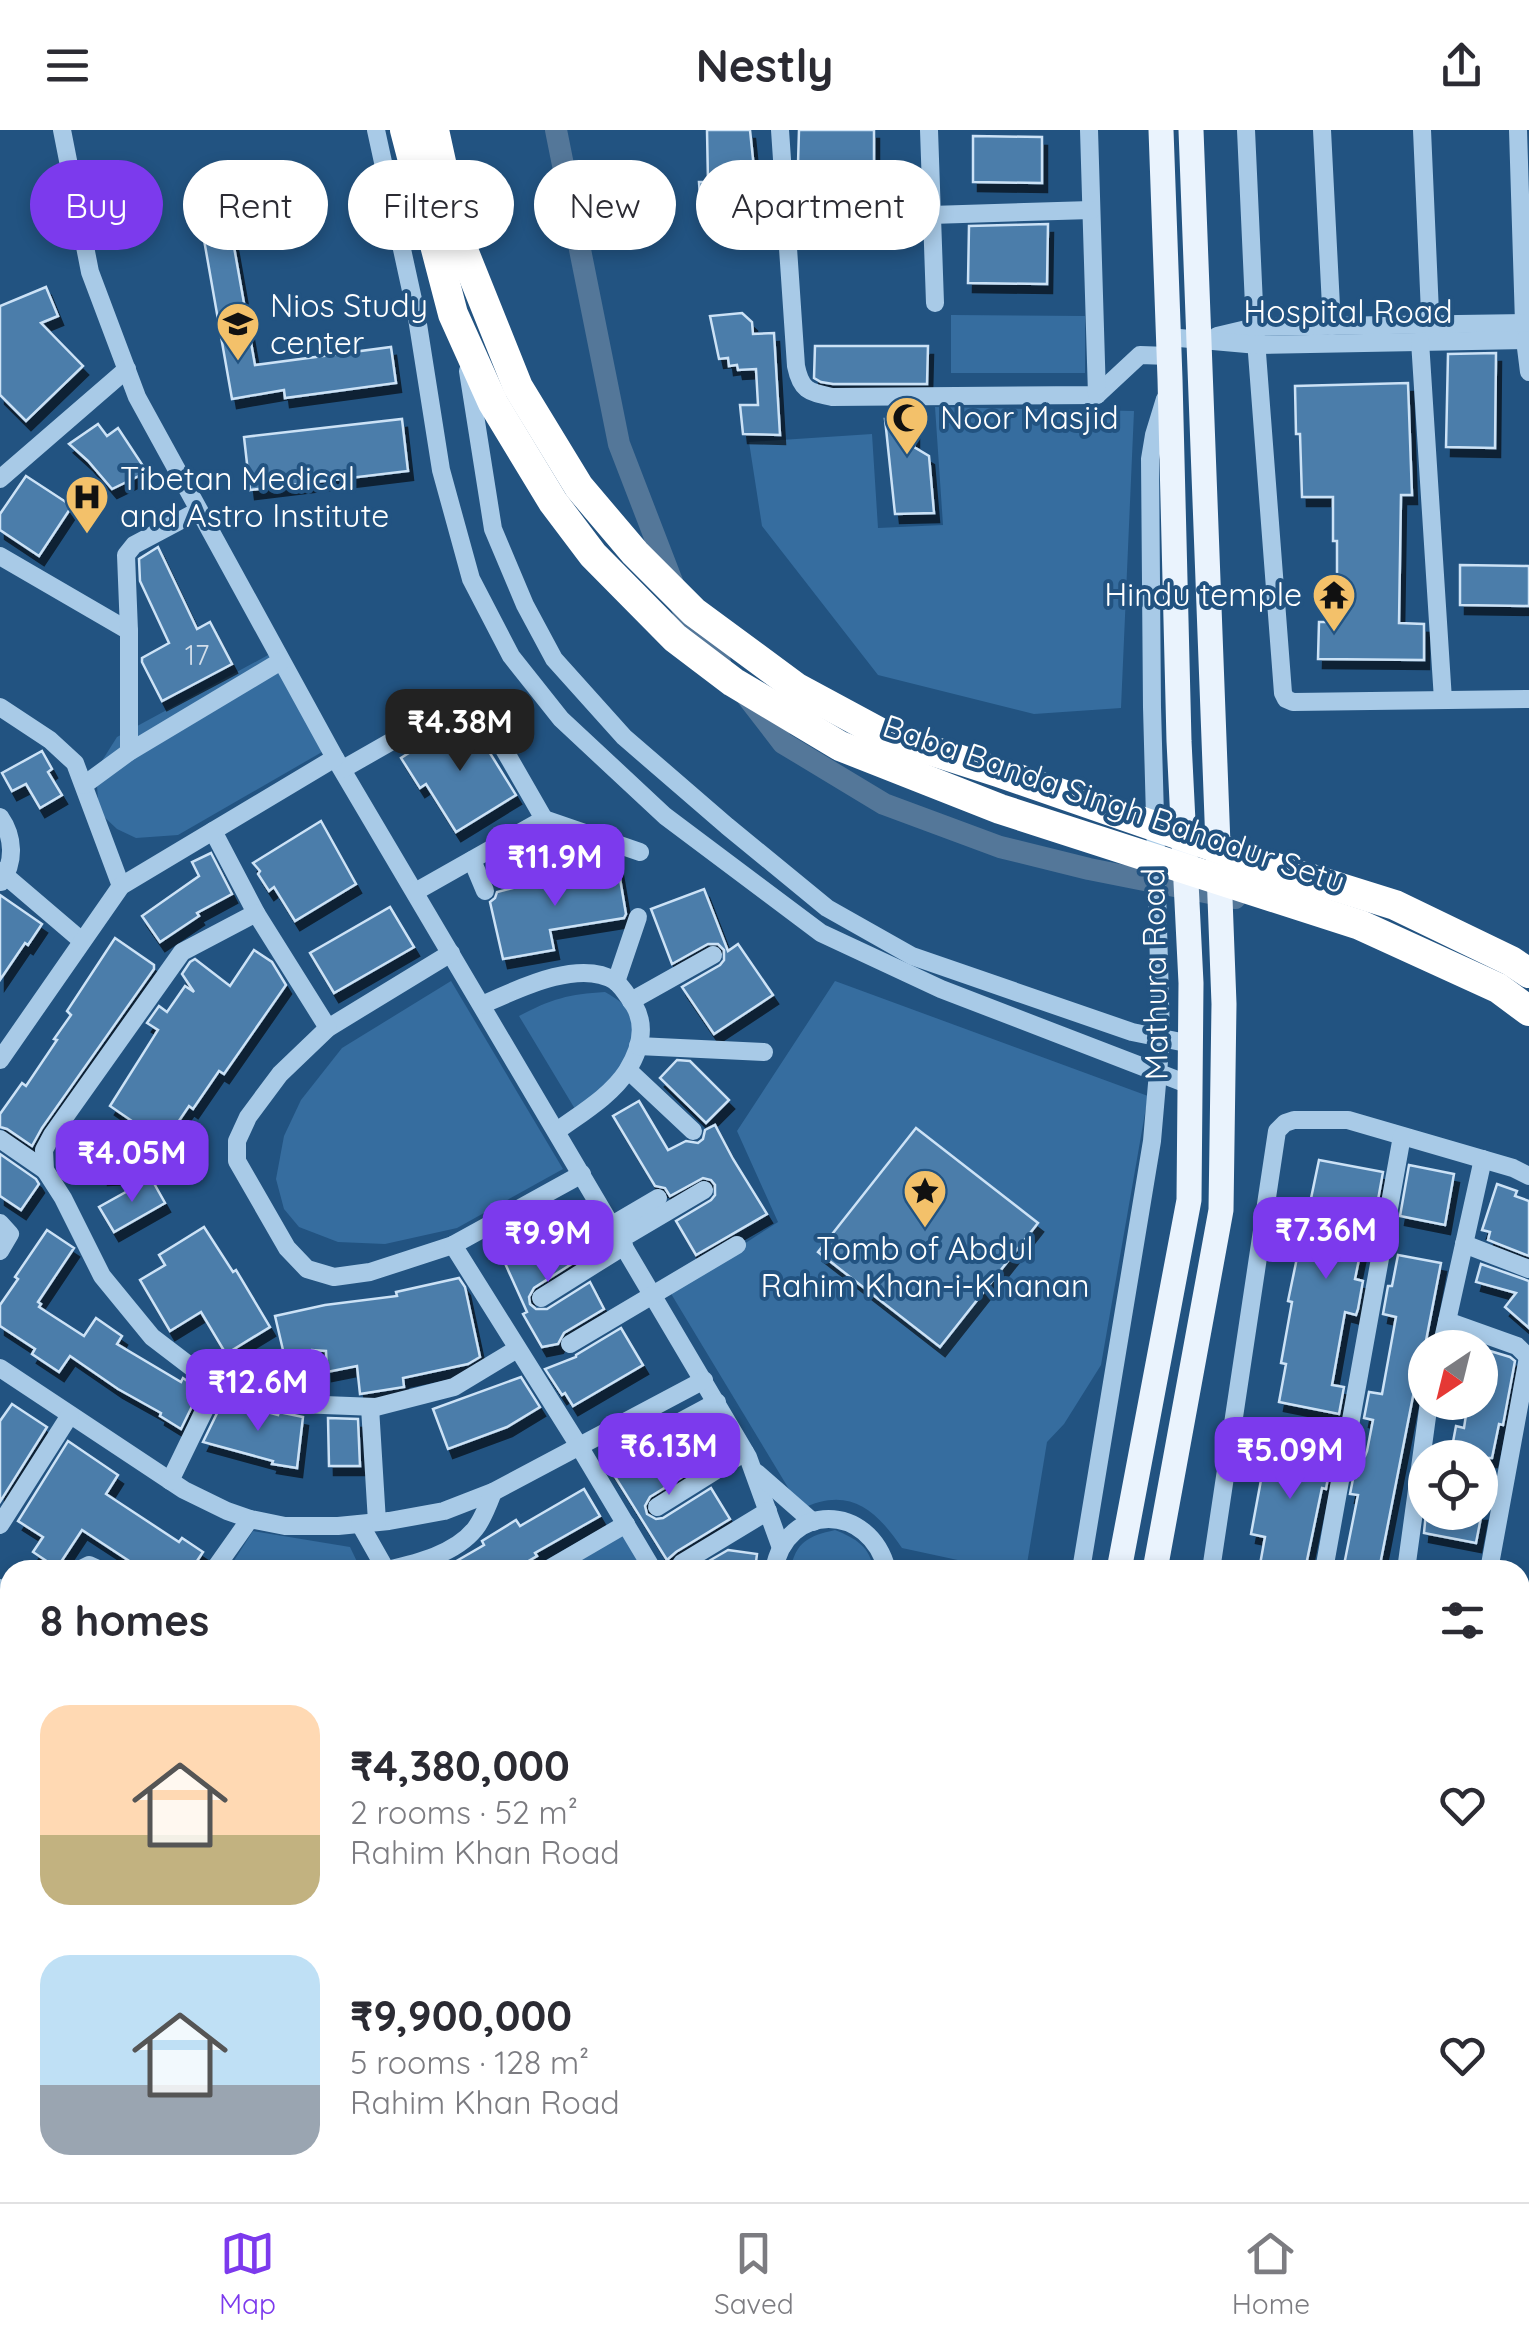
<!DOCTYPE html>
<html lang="en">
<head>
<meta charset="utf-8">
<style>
  :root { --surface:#fff; --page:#f2f2f3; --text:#2b2b33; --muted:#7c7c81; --line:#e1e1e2; --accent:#7c3aed }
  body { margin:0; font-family:Quicksand,sans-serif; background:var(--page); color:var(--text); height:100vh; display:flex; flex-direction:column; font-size:38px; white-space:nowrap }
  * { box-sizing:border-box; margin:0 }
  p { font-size:32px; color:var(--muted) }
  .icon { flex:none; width:55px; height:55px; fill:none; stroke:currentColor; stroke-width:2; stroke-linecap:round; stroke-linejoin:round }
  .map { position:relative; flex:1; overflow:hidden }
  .side { position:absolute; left:0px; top:1430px; width:1530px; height:642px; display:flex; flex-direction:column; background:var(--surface); border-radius:30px 30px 0 0; box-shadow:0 5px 15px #0003 }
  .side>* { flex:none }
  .hud { position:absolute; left:30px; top:30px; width:1000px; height:90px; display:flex; gap:20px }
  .needle { width:65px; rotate:215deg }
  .fabs { position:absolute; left:1408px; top:1200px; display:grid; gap:20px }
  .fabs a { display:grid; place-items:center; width:90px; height:90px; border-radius:50%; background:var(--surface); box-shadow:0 5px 15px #0003; font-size:50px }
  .price { position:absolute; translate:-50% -85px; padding:0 22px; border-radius:20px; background:var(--accent); color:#fff; font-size:32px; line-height:65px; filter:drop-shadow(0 2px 5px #0008) }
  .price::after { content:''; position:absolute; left:50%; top:60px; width:30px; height:22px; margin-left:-15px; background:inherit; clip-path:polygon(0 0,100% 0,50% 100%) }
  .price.on { background:#222; color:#fff }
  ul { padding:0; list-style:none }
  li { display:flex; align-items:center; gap:30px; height:250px; padding:0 40px }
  li span { display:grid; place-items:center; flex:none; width:280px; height:200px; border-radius:30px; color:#555 }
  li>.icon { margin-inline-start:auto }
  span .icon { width:120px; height:120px; fill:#fffc; stroke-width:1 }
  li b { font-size:42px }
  h2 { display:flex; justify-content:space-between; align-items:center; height:120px; padding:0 40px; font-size:42px }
  .chip { padding:0 35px; border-radius:45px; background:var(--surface); box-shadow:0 5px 15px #0003; font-size:35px; line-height:90px }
  .chip.on { background:var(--accent); color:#fff }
  header { display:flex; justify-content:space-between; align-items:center; height:130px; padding:0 40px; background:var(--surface); font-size:45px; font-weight:800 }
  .dock { display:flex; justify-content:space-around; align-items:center; height:140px; border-top:2px solid var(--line); background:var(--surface); font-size:28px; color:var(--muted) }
  .dock a { display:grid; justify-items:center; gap:5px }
  .dock .on { color:var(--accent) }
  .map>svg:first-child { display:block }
</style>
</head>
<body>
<header><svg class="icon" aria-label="menu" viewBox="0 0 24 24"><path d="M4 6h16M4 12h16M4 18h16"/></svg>Nestly<svg class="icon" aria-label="share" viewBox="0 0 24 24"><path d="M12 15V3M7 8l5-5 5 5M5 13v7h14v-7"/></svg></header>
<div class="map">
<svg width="1529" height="2072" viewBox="0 0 1529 2072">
  <defs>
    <filter id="shadow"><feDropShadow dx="5" dy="9" stdDeviation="0" flood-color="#0009"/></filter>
  </defs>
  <rect width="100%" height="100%" fill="#225381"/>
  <g fill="#366d9f">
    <polygon points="951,185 1085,186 1085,243 951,243"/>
    <polygon points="935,277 1134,281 1121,578 1034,584 878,545 762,396 749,312 872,304 878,398 943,395"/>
    <polygon points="270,524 322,622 178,705 136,708 117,699 99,682 97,656 100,634 117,607"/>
    <polygon points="451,851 563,1039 457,1098 385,1114 338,1112 299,1097 284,1079 276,1049 284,1006 301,970 342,918"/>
    <path d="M835 851 1148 966 1101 1235 1064 1294 1047 1312 1026 1440H1004L902 1418C875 1378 848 1356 801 1379L670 1162 778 1092 737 1001Z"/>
    <path d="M605 862C617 869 629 876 634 889 643 908 611 955 596 966 590 971 581 975 575 979L519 886C551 869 569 864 605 862Z"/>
    <path d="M835 1400C855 1408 871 1417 873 1440H790C796 1412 808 1406 835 1400Z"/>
    <polygon points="253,1401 350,1417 361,1440 228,1440"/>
    <polygon points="621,1403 644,1440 560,1440"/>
    <polygon points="0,1827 10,1832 10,1887 0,1902"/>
    <polygon points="10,1912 10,2062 306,2062 320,2072 0,2072 0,1927"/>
  </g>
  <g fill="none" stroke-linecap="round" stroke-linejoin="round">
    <g stroke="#547799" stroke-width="22">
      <polyline points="556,0 619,314 686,488 720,532"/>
      <polyline points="746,565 783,613 884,674 1000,717 1089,739 1235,768"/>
    </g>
  </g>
  <g fill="#4b7daa" stroke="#cce2f6" stroke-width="2.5" filter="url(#shadow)">
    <polygon points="707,0 750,0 758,77 701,83 699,52 708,52"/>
    <polygon points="799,0 874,0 874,35 798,34"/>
    <polygon points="973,6 1042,7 1042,53 973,52"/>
    <polygon points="863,75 891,76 890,106 862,105"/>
    <polygon points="1048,94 1047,154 968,153 969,96"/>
    <polygon points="231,100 255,235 391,217 396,253 285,268 284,260 232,269 203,104"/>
    <polygon points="46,157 58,186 41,193 83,236 26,291 0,265 0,176"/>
    <polygon points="742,183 752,192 753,204 774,203 780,305 743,304 740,275 758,275 756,239 738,240 737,235 729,236 728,228 719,229 710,186"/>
    <polygon points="815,216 928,216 927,254 833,254 821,252 814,248"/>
    <polygon points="1496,223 1495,318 1446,317 1448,224"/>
    <polygon points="1408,253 1412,365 1401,365 1399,493 1424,494 1424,530 1318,529 1319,492 1337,492 1337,411 1333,411 1333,367 1302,367 1300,304 1296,304 1295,256"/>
    <polygon points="914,288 914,317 929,326 934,383 895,384 885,289"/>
    <polygon points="402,289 408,341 250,360 244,307"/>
    <polygon points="98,294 107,306 118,298 147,342 112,359 88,331 69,314"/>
    <polygon points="26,346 72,376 39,426 0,400 0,384"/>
    <polygon points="158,417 197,499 210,492 232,534 162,571 142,532 142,528 169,513 140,451 139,429"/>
    <polygon points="1460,435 1529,436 1529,476 1460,475"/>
    <polygon points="467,586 516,665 456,702 426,654 420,658 401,628"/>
    <polygon points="42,621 52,639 48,642 62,665 40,678 26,654 12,661 2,643"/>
    <polygon points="321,691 356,754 295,791 274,757 269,761 258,744 260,741 253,733"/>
    <polygon points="211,723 232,764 197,783 199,786 160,812 142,786 199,746 192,732"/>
    <polygon points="618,737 626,784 624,788 550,800 554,820 503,829 490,772 495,768 497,762 565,745"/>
    <polygon points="704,759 728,821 738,814 773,865 714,904 682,857 720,835 724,830 724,820 718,814 708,814 672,834 651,779"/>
    <polygon points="0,765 42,794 28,815 25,813 0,850"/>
    <polygon points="390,777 414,817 334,863 310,823"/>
    <polygon points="115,808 154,835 154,839 42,998 32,1016 7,999 0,997 0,984 22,953 26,956 57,910 54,909 71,885 67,881"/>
    <polygon points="254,820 272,832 286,855 224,944 219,941 193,979 189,976 164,1013 110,976 158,900 147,893 159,876 167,882 185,856 194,862 182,844 190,832 195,829 230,856"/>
    <polygon points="677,930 690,931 729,970 706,993 660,948"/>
    <polygon points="639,971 668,1020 686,1011 698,1013 703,1009 705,1000 715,995 733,1029 767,1084 696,1125 676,1091 711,1070 715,1065 715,1055 711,1050 703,1048 670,1066 665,1058 655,1056 613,986"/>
    <polygon points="916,998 1038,1093 940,1217 818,1122"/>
    <polygon points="144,1015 146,1044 103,1046 102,1017"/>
    <polygon points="0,1024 36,1049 39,1054 21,1080 0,1066"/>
    <polygon points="1319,1030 1383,1042 1376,1081 1369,1080 1355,1149 1363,1151 1358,1179 1356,1185 1345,1182 1332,1255 1344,1257 1339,1284 1279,1272 1286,1234 1281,1233 1292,1172 1288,1171 1298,1123 1294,1122 1302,1077 1309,1078"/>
    <polygon points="1409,1035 1454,1044 1445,1095 1400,1086"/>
    <polygon points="151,1048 165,1073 114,1102 99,1077"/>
    <polygon points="1497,1054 1517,1061 1515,1066 1529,1071 1529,1126 1488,1110 1490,1102 1482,1100"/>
    <polygon points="556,1095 573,1133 534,1158 529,1167 530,1174 536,1179 547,1179 590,1152 604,1179 564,1203 558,1214 542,1217 523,1184 527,1182 499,1120"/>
    <polygon points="204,1097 233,1142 236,1140 270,1197 226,1224 201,1182 170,1201 140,1150 165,1135 159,1125"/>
    <polygon points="47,1100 74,1118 38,1172 41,1174 39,1177 84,1206 96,1188 122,1206 117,1214 181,1252 183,1248 200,1260 181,1299 160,1286 161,1283 118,1259 70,1226 59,1242 32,1224 35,1219 0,1196 0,1175 18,1149 15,1147"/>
    <polygon points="1398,1125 1441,1133 1425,1216 1423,1247 1417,1246 1379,1440 1367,1440 1344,1435 1358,1365 1350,1364 1358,1324 1365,1326 1367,1321 1373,1290 1364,1288 1369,1262 1382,1264 1396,1187 1383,1184 1388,1156 1392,1156"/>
    <polygon points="1481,1134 1529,1151 1529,1198 1505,1177 1516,1163 1476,1152"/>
    <polygon points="459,1148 465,1157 480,1227 468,1234 403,1248 404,1257 360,1264 357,1236 327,1242 326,1221 312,1220 308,1246 290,1250 275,1186 325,1175 397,1166 396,1162"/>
    <polygon points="621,1198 643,1235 573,1276 565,1263 562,1265 545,1239 576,1227 576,1225"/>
    <polygon points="1480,1218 1510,1227 1515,1231 1503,1295 1499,1294 1492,1328 1450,1328 1456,1296 1464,1298 1468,1272 1480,1272"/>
    <polygon points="521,1247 540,1277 507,1297 448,1319 433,1279"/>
    <polygon points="222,1273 248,1277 278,1285 279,1282 303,1287 297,1338 272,1334 273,1331 203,1312"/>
    <polygon points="12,1274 47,1297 0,1372 0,1291"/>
    <polygon points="328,1288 358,1289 360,1336 329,1336"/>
    <polygon points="1269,1307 1333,1319 1326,1359 1322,1358 1305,1440 1259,1440 1265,1407 1251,1404"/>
    <polygon points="677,1308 695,1339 650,1367 645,1376 647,1384 656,1389 663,1388 711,1358 730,1389 676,1422 667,1430 609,1337 615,1333 628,1334"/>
    <polygon points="68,1311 118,1345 106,1364 179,1412 182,1408 203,1422 191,1440 143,1440 82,1400 57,1438 33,1422 43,1407 18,1391"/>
    <polygon points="584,1359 600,1386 535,1423 537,1426 513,1440 441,1440 484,1415 482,1411 516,1390 520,1396"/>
    <polygon points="1426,1382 1482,1382 1476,1413 1424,1403"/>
    <polygon points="728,1420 757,1424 755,1440 708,1440 709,1431"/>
  </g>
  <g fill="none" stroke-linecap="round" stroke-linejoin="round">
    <g stroke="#a8cae7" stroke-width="18">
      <polyline points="62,0 90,142 137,267 335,628 748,1327 781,1418"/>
      <polyline points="376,0 417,188 441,340 471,449 511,526 561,589 665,686 821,803 941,859 1190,955"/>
      <path d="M780 0 796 236C801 261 809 262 832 267L1097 265 1140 225 1169 226"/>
      <polyline points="929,0 935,173"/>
      <polyline points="1089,0 1097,265"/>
      <polyline points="1246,0 1255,197 1283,563 1286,569 1293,572 1529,569"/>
      <polyline points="1322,0 1332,196"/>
      <polyline points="1422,0 1431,206"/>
      <polyline points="1518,0 1524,193"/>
      <polyline points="931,85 1091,80"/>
      <polyline points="1217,206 1255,197 1529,193"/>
      <polyline points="1168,207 1258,215 1529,210"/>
      <polyline points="1525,210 1529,242"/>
      <polyline points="1420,211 1443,570"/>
      <polyline points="468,241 493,399 525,475 554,529 624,607 727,696 827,778 912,826 1132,902 1191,914"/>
      <polyline points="0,349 127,239"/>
      <polyline points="0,426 129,501"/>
      <polyline points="0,577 50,610 75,633 121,756"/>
      <polyline points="129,622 129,501 126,425 134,415 198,381"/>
      <polyline points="343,639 464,570 472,570 478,574 544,689"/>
      <polyline points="84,655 129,622 281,531"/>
      <path d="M0 687C14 707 15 732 1 752"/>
      <polyline points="213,701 256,783"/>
      <polyline points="472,730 485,761"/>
      <polyline points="0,741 82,811"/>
      <polyline points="415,762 544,689 640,722"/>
      <polyline points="451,823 328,898 280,944 248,987 237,1011 237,1031 287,1118 307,1139 334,1147 370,1142 453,1115 582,1044"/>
      <polyline points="616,852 638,787"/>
      <polyline points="631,871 713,825"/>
      <path d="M482 875C516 860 579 828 615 851 623 857 628 867 634 875 647 897 640 920 627 941 611 966 580 984 557 1001"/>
      <polyline points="328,898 256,783 182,822 52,1005 44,1020 45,1040 63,1068 102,1146 152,1207 207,1249 298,1274 376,1277 454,1257 517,1219"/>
      <polyline points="638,916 764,922"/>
      <polyline points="0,930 121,756 335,628"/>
      <polyline points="628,940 693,1001"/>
      <polyline points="0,1009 45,1040"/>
      <polyline points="0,1093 10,1104 0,1121"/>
      <polyline points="612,1095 658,1068"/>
      <polyline points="621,1109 704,1060"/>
      <polyline points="1464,1114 1529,1139"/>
      <polyline points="453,1115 579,1316 653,1440"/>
      <polyline points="541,1168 624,1116"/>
      <polyline points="1447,1191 1517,1216 1529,1228"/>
      <polyline points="570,1214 737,1115"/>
      <polyline points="1441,1218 1483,1029"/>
      <polyline points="0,1238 184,1360 227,1381 250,1389 285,1396 338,1396 389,1391 444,1381 493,1362 704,1250"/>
      <polyline points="370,1277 377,1392"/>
      <polyline points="622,1323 717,1272"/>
      <polyline points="757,1343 813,1392"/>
      <polyline points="170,1351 218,1252"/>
      <polyline points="657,1377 745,1322"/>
      <polyline points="360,1394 386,1440"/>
      <polyline points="0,1395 70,1285"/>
      <polyline points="79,1440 89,1435 100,1440"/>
      <polyline points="214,1440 250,1389"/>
      <path d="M387 1440C417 1433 455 1424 475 1399 483 1389 488 1375 493 1362"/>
      <polyline points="547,1440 626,1394"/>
      <polyline points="677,1440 682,1433 768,1381"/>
      <path d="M774 1440C786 1372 870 1372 887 1440"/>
      <polyline points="1081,1440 1152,1011 1161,908 1152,577 1150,329 1154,305 1165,269"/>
      <polyline points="1211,1440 1277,1001 1285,993 1294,990 1348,990 1513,1038 1529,1046"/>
      <polyline points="1324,1440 1402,1006"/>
      <polyline points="1406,1440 1429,1272"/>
      <polyline points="1489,1440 1528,1227"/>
      <polyline points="0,1458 10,1467"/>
      <polyline points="0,1503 10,1488"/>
      <polyline points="1520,1603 1529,1597"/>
      <polyline points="0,1628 10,1613"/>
      <polyline points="0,1763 10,1748"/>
      <polyline points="0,1776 10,1777"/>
      <polyline points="1520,1823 1524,1836 1520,1921"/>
      <polyline points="1328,2062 1362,2072"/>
      <polyline points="1301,2072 1303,2062"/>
      <polyline points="1514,2072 1514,2062"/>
    </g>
    <g stroke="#eaf3fd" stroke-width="25">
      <polyline points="1119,1440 1189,1070 1191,853 1179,611 1170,249 1161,0"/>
      <polyline points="1155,1440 1221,1080 1224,874 1191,0"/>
      <polyline points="1042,2072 1042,2062"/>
      <polyline points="1074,2072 1074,2062"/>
    </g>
    <g stroke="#fff" stroke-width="30">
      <polyline points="405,0 453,184 493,273 553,372 593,425 675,508 733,552 840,616 1000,679 1360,795 1498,858 1529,881"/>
      <polyline points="434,0 457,105 518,257 579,357 635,423 694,482 797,558 886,606 998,642 1264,734 1395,775 1511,831 1529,843"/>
    </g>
  </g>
  <defs>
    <symbol id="school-pin" viewBox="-11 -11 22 30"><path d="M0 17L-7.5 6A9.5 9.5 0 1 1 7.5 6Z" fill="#f3c16a" stroke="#225381"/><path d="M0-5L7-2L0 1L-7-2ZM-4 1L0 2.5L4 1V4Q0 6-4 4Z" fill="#111"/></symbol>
    <symbol id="mosque-pin" viewBox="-11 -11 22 30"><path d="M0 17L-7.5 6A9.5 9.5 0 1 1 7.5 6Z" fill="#f3c16a" stroke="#225381"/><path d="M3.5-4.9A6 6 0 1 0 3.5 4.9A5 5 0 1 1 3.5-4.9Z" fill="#111"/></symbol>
    <symbol id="hospital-pin" viewBox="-11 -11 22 30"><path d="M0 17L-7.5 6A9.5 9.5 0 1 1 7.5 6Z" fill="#f3c16a" stroke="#225381"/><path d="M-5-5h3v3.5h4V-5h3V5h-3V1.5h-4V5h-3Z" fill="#111"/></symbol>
    <symbol id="temple-pin" viewBox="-11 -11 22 30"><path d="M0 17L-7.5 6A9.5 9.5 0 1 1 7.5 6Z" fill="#f3c16a" stroke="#225381"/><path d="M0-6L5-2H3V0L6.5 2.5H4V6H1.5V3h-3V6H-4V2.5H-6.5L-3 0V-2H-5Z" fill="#111"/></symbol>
    <symbol id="sight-pin" viewBox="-11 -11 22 30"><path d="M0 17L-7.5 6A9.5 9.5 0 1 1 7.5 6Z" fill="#f3c16a" stroke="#225381"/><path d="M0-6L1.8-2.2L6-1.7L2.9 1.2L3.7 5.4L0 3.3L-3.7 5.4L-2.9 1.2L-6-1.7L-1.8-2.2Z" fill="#111"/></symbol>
  </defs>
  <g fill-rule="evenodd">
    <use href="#school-pin" x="213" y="169" width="50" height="68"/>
    <use href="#mosque-pin" x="882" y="263" width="50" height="68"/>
    <use href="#hospital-pin" x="62" y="342" width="50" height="68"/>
    <use href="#temple-pin" x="1309" y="440" width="50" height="68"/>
    <use href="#sight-pin" x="900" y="1036" width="50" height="68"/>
  </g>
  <g text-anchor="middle" stroke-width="8" stroke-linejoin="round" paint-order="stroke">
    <g font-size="28" fill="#d2deea">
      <text x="197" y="535">17</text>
    </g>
    <g font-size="32" fill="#fff" stroke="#225381" text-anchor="start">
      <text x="270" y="187">Nios Study<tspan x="270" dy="37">center</tspan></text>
      <text x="940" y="299">Noor Masjid</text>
      <text x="120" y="360">Tibetan Medical<tspan x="120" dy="37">and Astro Institute</tspan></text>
      <text x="1302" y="476" text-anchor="end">Hindu temple</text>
      <text x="925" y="1130" text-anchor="middle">Tomb of Abdul<tspan x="925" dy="37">Rahim Khan-i-Khanan</tspan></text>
    </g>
    <g font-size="32" fill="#fff" stroke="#225381">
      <text x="1348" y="193">Hospital Road</text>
      <text transform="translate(1114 674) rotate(19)" y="11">Baba Banda Singh Bahadur Setu</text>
      <text transform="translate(1155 844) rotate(-91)" y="11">Mathura Road</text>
    </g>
  </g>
</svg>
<div class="fabs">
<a><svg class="needle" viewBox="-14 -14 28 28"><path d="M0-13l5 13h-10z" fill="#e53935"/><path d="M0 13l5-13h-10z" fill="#7c7c81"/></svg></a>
<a><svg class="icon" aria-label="locate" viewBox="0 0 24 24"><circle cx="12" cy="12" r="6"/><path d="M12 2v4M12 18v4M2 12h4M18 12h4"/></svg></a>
</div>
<b class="price on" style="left:460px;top:644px">₹4.38M</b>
<b class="price" style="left:555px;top:779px">₹11.9M</b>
<b class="price" style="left:132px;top:1075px">₹4.05M</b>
<b class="price" style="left:1326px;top:1152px">₹7.36M</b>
<b class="price" style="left:548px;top:1155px">₹9.9M</b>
<b class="price" style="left:258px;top:1304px">₹12.6M</b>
<b class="price" style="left:669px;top:1368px">₹6.13M</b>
<b class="price" style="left:1290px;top:1372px">₹5.09M</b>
<div class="hud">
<a class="chip on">Buy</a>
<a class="chip">Rent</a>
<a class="chip">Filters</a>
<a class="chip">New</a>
<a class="chip">Apartment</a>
</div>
<section class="side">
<h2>8 homes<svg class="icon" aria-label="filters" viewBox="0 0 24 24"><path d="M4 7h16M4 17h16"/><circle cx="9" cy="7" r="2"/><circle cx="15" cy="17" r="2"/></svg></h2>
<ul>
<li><span style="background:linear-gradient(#ffd9b3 65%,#c2b280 0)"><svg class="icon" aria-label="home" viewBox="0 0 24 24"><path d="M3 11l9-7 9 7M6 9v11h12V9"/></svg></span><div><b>₹4,380,000</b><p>2 rooms · 52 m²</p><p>Rahim Khan Road</p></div><svg class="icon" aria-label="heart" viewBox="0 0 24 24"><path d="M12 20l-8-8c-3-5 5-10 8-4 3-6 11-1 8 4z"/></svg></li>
<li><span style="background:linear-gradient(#bfe0f5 65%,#9aa5b1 0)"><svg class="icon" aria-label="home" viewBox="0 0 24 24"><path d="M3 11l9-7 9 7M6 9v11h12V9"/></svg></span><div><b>₹9,900,000</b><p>5 rooms · 128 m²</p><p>Rahim Khan Road</p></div><svg class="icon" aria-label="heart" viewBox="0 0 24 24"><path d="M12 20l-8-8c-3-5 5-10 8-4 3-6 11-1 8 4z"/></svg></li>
</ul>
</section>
</div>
<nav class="dock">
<a class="on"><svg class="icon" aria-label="map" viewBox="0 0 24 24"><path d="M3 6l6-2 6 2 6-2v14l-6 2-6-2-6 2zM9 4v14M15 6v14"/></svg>Map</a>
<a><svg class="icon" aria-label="saved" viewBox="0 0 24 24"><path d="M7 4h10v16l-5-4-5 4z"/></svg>Saved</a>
<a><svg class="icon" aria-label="home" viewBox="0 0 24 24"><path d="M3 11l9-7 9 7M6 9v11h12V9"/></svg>Home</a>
</nav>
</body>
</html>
